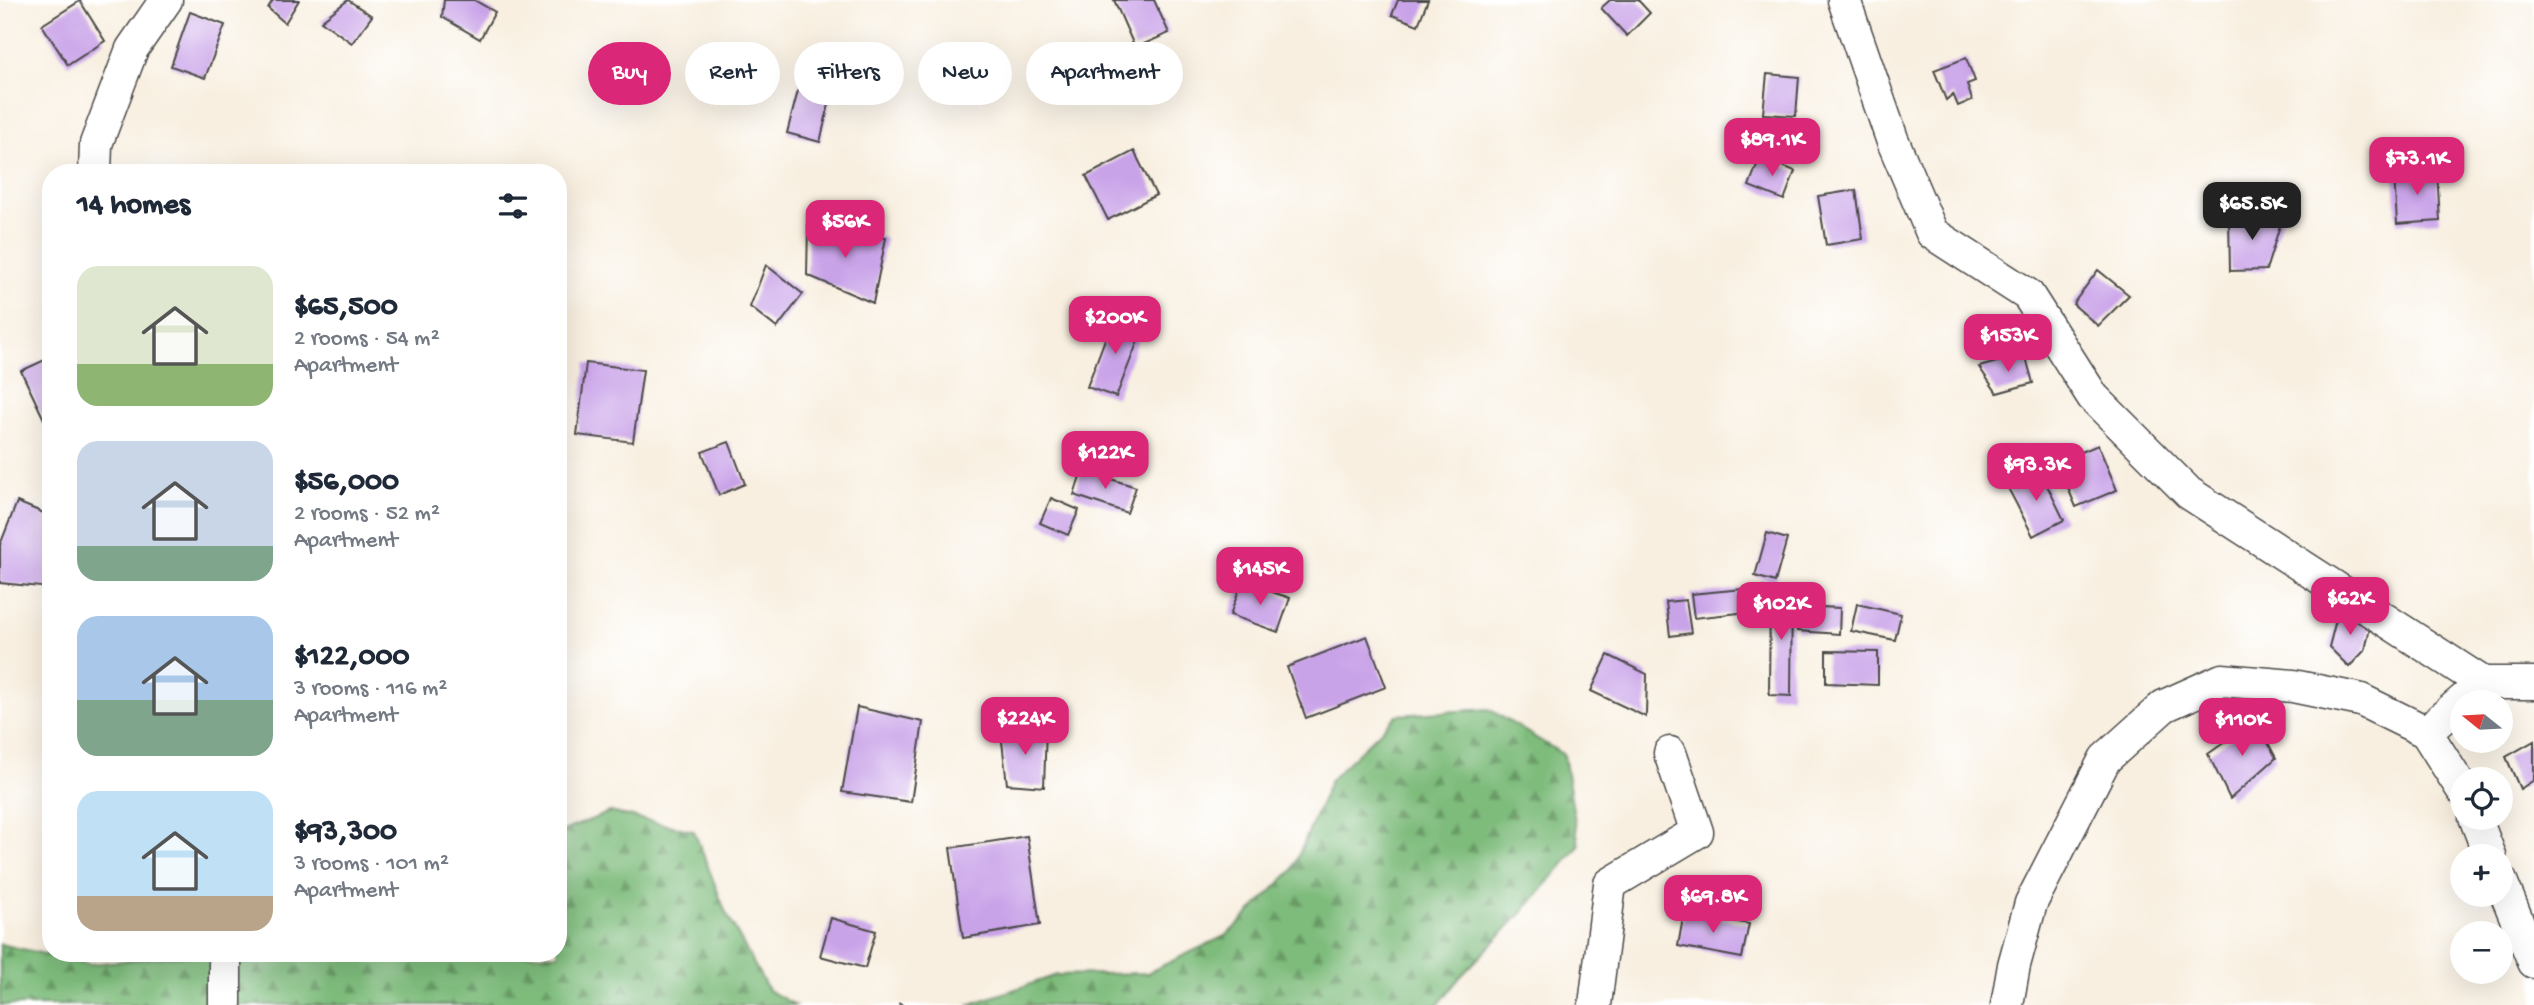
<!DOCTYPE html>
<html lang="en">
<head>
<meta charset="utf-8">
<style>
  :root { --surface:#fff; --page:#f6f6f7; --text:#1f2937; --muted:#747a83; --accent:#db2777 }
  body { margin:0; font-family:"Gochi Hand",sans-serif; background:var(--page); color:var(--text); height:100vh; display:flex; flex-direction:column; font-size:26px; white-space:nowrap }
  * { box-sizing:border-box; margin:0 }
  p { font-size:23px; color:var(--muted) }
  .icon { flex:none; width:38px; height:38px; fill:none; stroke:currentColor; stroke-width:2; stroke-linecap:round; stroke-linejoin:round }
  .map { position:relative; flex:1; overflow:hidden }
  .side { position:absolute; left:42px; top:164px; width:525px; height:798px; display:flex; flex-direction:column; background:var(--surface); border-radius:28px; box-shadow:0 7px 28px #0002 }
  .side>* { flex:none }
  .top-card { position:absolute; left:588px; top:42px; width:665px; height:63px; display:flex; gap:14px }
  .needle { width:46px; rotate:288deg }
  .controls { position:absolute; left:2450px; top:690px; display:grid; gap:14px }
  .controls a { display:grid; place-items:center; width:63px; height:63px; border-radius:50%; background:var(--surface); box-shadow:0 7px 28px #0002; font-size:35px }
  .price { position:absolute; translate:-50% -60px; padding:0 16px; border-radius:14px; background:var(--accent); color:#fff; font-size:23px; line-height:46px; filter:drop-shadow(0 2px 4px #0008) }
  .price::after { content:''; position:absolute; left:50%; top:42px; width:21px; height:16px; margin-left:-10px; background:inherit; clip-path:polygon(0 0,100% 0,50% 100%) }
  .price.selected { background:#222; color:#fff }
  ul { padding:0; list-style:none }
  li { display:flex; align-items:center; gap:21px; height:175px; padding:0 35px }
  li span { display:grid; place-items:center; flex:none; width:196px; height:140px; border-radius:21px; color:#555 }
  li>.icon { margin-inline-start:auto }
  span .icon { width:84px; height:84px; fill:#fffc; stroke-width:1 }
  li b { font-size:30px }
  h2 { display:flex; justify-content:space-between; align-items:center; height:84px; padding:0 35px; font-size:30px }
  .tag { padding:0 24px; border-radius:32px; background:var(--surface); box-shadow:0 7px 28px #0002; font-size:24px; line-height:63px }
  .tag.selected { background:var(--accent); color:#fff }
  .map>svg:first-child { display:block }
</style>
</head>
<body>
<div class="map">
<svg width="2534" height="1005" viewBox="0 0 2534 1005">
  <defs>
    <pattern id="forest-firs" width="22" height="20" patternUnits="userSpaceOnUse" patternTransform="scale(1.75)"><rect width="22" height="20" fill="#7ebc7b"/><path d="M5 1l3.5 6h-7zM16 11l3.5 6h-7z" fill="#679965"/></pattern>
  </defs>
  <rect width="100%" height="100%" fill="#fff"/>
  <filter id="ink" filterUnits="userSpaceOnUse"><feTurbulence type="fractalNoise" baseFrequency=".0143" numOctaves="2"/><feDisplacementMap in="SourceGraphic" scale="14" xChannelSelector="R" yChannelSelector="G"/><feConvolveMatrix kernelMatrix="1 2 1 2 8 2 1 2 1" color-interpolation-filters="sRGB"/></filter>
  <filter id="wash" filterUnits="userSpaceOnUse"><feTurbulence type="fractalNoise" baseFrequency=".00686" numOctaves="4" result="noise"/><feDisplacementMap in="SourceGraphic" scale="28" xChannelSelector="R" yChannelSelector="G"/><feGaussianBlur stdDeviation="1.57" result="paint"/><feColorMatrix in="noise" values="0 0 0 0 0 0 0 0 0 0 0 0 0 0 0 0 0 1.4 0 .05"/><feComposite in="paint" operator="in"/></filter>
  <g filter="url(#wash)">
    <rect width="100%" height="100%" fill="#f8efe0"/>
    <g fill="url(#forest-firs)" stroke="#547453" stroke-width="2">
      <polygon points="1489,709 1564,755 1579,846 1522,913 1461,976 1438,1005 968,1005 1057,975 1147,973 1227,935 1292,871 1331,779 1397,715"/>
      <polygon points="610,812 694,831 726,913 768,990 795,1005 0,1005 0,944 89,964 177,956 558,954 558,833"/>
    </g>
    <g id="blocks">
      <g fill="#c9a3e8">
        <polygon points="273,0 299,0 285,23 268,8"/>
        <polygon points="348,0 372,16 352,43 321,21"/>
        <polygon points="444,0 474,0 495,12 480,39 442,17"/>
        <polygon points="1114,0 1154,0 1169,33 1135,48"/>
        <polygon points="1398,0 1428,0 1418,25 1392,15"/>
        <polygon points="1610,0 1638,0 1650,13 1627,36 1601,8"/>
        <polygon points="80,1 105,41 68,65 42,25"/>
        <polygon points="190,12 225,25 205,78 171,66"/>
        <polygon points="1966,58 1975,81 1967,84 1972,100 1958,106 1953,94 1946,100 1934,70"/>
        <polygon points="1767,74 1799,77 1796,116 1763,114"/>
        <polygon points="800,83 832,92 820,142 787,133"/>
        <polygon points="1134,151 1156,195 1108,220 1086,176"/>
        <polygon points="1760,157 1795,171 1784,200 1749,186"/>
        <polygon points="2437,171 2440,221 2397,224 2394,174"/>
        <polygon points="1856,190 1863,239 1826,245 1818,196"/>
        <polygon points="2283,216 2266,270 2230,271 2229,217"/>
        <polygon points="808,225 886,238 873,303 807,275"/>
        <polygon points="766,265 803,294 777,328 750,307"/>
        <polygon points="2098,270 2129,295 2098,326 2073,304"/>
        <polygon points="1116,310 1141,333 1116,397 1087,387"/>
        <polygon points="2025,354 2033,383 1997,393 1979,367"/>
        <polygon points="51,357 51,434 21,371"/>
        <polygon points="586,363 643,370 633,442 577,435"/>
        <polygon points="729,442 745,484 719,495 702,452"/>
        <polygon points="2098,445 2117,490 2076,507 2057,462"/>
        <polygon points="2039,469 2064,520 2033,536 2007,486"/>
        <polygon points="1082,470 1136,487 1127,513 1074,495"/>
        <polygon points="1051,498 1079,510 1068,535 1040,523"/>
        <polygon points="17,502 51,516 51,588 0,583 0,545"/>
        <polygon points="1767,533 1787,539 1775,582 1755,576"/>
        <polygon points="1242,582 1290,598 1278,632 1230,615"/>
        <polygon points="1764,587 1766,610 1694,618 1691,594"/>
        <polygon points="1770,589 1792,589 1791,696 1769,695"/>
        <polygon points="1686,600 1691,633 1670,636 1666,602"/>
        <polygon points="1857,604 1901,614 1895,640 1851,631"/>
        <polygon points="1799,606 1840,608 1839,634 1797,631"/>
        <polygon points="2338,612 2372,619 2365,650 2349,667 2329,647"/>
        <polygon points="1367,636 1386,687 1306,718 1287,667"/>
        <polygon points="1826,651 1878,652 1878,685 1826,683"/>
        <polygon points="1608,655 1647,674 1646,717 1591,691"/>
        <polygon points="857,707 923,722 911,802 842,792"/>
        <polygon points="2256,720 2276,758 2230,799 2208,754"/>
        <polygon points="1046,728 1044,787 1007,784 1001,733"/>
        <polygon points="2534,741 2534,780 2520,789 2506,757"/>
        <polygon points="1027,836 1040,925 963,938 950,848"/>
        <polygon points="1684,912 1749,924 1742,958 1678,946"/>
        <polygon points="831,918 876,931 865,968 820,956"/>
      </g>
    </g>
  </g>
  <g filter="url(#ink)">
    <use href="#blocks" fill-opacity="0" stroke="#4a4846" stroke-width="2"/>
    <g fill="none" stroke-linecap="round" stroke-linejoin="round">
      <defs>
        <g id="minor">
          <polyline points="1844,0 1892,139 1932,233 2028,295 2093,397 2189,493 2483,683"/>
          <polyline points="95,173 96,144 132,49 166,0"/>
          <polyline points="2426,732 2483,683 2534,683"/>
          <polyline points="2475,817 2490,856"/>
          <polyline points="2501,881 2534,962"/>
          <polyline points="225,1005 225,954"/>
          <polyline points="1595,1005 1610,884 1697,832 1670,753"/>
          <polyline points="2007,1005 2014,965 2031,903 2105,759 2164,706 2222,680 2293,686 2361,700 2426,732 2462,789"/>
        </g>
      </defs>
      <use href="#minor" stroke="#4a4846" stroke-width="35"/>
      <polyline stroke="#4a4846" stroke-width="4.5" stroke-dasharray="2 5" stroke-linecap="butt" points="900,1005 901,1001"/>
      <use href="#minor" stroke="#fff" stroke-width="32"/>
    </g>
  </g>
</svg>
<div class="controls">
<a><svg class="needle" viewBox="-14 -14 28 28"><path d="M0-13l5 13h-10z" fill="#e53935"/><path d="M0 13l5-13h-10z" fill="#747a83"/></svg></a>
<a><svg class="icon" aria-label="locate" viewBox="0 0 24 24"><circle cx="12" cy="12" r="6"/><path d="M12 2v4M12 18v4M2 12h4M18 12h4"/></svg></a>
<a>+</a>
<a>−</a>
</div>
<b class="price" style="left:1772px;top:178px">$89.1K</b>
<b class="price" style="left:2417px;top:197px">$73.1K</b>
<b class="price selected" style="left:2252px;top:242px">$65.5K</b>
<b class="price" style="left:845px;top:260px">$56K</b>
<b class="price" style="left:1115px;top:356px">$200K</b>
<b class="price" style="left:2008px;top:374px">$153K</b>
<b class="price" style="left:1105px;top:491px">$122K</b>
<b class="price" style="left:2036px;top:503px">$93.3K</b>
<b class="price" style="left:1260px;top:607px">$145K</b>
<b class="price" style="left:2350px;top:637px">$62K</b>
<b class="price" style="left:1781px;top:642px">$102K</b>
<b class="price" style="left:1025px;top:757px">$224K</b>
<b class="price" style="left:2242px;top:758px">$110K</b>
<b class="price" style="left:1713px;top:935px">$69.8K</b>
<div class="top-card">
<a class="tag selected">Buy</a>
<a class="tag">Rent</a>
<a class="tag">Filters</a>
<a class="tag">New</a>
<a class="tag">Apartment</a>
</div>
<section class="side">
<h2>14 homes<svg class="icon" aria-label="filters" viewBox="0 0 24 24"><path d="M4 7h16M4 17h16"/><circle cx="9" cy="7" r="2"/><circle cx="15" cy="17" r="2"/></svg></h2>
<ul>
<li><span style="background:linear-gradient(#dfe7d0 70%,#8fb573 0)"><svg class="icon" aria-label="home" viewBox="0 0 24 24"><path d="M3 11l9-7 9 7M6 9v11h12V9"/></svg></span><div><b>$65,500</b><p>2 rooms · 54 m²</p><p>Apartment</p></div></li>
<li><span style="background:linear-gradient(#c9d6e8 75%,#7fa58c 0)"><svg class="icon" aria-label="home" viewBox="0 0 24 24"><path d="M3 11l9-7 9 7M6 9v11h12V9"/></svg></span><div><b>$56,000</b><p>2 rooms · 52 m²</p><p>Apartment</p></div></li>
<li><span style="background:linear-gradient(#a9c7e8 60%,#7fa58c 0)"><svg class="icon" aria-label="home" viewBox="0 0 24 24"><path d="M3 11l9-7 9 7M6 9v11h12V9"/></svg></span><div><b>$122,000</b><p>3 rooms · 116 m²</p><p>Apartment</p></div></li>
<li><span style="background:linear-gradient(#bfe0f5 75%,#b9a48a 0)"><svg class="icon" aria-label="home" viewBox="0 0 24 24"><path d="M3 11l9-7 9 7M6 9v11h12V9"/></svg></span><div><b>$93,300</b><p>3 rooms · 101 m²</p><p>Apartment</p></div></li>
</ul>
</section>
</div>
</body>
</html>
